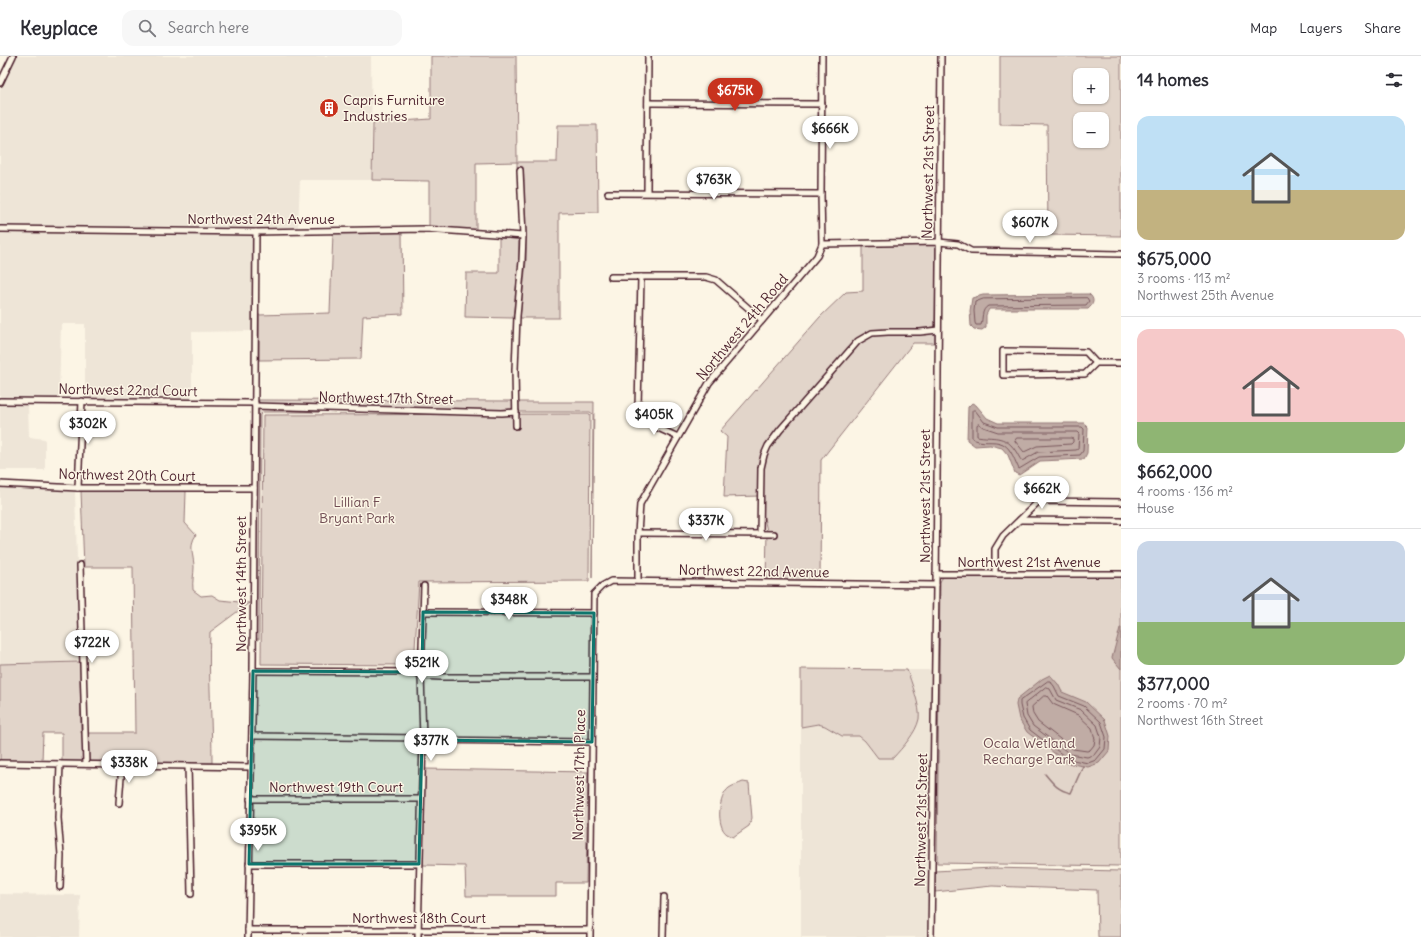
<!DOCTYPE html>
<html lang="en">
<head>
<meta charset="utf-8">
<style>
  :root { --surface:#fff; --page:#f7f7f7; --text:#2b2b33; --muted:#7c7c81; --line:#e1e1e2; --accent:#c8321e }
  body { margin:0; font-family:Delius,sans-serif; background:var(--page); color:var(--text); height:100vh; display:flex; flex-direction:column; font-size:15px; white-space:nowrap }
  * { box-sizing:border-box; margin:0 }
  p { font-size:13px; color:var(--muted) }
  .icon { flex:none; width:22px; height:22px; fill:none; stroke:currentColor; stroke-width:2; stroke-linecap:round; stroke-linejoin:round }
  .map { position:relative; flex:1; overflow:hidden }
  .details { display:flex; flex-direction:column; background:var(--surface); width:300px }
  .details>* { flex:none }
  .controls { position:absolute; left:1073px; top:12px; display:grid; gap:8px }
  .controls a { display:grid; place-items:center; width:36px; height:36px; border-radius:8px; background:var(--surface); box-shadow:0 1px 3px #0004; font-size:20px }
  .price { position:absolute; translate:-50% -34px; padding:0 9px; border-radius:14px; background:#fff; color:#222; font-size:13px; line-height:26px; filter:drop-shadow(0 1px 2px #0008) }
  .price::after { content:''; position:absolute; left:50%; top:24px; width:12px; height:9px; margin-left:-6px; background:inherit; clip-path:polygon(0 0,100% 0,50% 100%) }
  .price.on { background:var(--accent); color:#fff }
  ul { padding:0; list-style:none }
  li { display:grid; align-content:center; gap:8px; height:212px; padding:0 16px }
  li+li { border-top:1px solid var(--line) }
  li span { display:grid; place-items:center; height:124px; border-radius:12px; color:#555 }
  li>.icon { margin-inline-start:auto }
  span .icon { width:72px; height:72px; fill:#fffc; stroke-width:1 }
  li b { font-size:17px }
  h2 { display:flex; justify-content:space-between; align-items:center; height:48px; padding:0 16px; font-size:17px }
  header { display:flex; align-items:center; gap:24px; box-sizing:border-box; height:56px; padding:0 20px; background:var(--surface); border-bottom:1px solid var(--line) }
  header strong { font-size:19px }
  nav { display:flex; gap:22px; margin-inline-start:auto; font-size:14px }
  .search { width:280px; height:36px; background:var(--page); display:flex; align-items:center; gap:10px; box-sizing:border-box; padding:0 14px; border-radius:12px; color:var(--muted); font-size:15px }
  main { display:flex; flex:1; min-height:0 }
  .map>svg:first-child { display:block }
</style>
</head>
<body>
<header>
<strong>Keyplace</strong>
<div class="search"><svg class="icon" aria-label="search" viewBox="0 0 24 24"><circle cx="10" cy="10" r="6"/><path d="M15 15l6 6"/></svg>Search here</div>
<nav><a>Map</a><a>Layers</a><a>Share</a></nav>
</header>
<main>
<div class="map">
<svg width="1121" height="881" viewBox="0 0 1121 881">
  <rect width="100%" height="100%" fill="#fcf5e5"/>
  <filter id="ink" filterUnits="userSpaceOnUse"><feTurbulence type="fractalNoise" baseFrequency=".025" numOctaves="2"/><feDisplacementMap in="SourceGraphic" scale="8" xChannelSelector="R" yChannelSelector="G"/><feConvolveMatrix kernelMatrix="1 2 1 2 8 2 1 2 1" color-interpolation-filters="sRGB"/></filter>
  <g filter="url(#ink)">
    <g fill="#eee5d7">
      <polygon points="17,0 371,0 372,124 300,124 298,172 256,173 0,170 0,34"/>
      <polygon points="0,176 253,179 252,275 192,276 192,343 85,342 85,268 61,268 59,342 0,342"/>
      <polygon points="0,348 28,348 29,381 45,383 45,414 0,414"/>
      <polygon points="0,431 75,435 80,606 0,608"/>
      <polygon points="907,614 932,614 927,881 801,881 801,671 818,668 825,670 842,680 859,680 865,685 873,696 914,633"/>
      <polygon points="0,838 80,839 79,881 0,881"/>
    </g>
    <g fill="#e2d5ca" stroke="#967a7a" fill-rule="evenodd">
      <polygon points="431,0 516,0 517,106 557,106 558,69 597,69 598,156 559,157 559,262 520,262 526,206 526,178 523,111 517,111 517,106 476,107 476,174 429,171 429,125 372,124 373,67 431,63"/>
      <path d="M1000 0H1121V180L1048 179 1047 69 1000 68ZM1080 19H1102V41H1080ZM1080 63H1102V85H1080Z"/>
      <polygon points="402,176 403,258 363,260 361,303 259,304 259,259 330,257 333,177"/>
      <polygon points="499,182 519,183 519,205 513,262 465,261 466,217 499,217"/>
      <polygon points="936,189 935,287 913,287 821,404 820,524 766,524 767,475 759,440 724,441 727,381 720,375 820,261 846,236 863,235 863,190"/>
      <polygon points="259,344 513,345 513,353 502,354 259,348"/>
      <polygon points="519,346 594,346 592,522 593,358 590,356 519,356"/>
      <polygon points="258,353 319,356 263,356 260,359 259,583 256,583"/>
      <polygon points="590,358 589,525 419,526 414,609 261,608 263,359"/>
      <path d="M81 435H186L185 467 196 479C188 490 194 500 194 511 194 519 192 525 193 534L201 540 212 539 220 544 249 547 210 576C208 620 212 663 212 707L89 706 88 677H135L133 511H84Z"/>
      <polygon points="948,520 1121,521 1121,810 937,807 940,526 942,522"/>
      <polygon points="80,606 81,677 82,677 83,706 62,705 62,677 43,677 42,705 0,705 0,608"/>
      <path d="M801 613 907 614C911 625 921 652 919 663 916 677 903 691 893 702H878L865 685 859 680H842L825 670 818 668 801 671Z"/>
      <polygon points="425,713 588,716 586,827 556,827 556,840 466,840 465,810 423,809"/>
      <path d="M743 726 749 727 752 762 749 770 733 781C731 780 729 779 727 778 716 771 718 740 729 732 733 729 739 728 743 726Z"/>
      <polygon points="992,812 1121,815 1121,881 1098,881 1097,834 992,830 935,836 935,815"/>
    </g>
    <g fill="#c0aca5" stroke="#917474">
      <path d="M1089 238C1095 243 1094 248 1088 253H989L986 259V271L982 274 974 273 971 270 970 255 972 242 983 239Z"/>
      <polygon points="972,347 976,349 987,362 998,367 1084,367 1088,371 1087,397 1084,403 1040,405 1019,419 1015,417 1008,399 1002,392 990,389 975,390 967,384 968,351"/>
      <polygon points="1120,572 1121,572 1121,613 1112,602"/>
      <polygon points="1050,619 1058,628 1062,636 1086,646 1105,664 1110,680 1109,695 1099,707 1088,711 1067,707 1027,676 1019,663 1016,649 1017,643 1042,623"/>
    </g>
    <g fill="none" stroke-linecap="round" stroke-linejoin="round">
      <g stroke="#79575c" stroke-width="1">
        <path d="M1087 242 1089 245 1086 249 988 250C981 254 983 262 981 269H976L975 267 974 255 975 246 983 243Z"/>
        <path d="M973 354H975L984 366 998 371H1082L1084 373 1083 395 1080 399 1039 401 1019 413C1015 406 1012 393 1003 388 993 383 981 389 972 382V355Z"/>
        <path d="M979 368 983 371 998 376H1077L1079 378 1078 393 1076 394 1038 396 1022 405C1019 402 1018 398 1015 394 1004 378 993 383 977 380V369Z"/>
        <polygon points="1017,382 1071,382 1073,383 1073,386 1071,388 1037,390 1024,396 1015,385"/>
        <polygon points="1048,625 1050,625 1054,630 1059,640 1084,650 1101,666 1106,681 1105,693 1096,704 1088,707 1068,703 1030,674 1023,662 1020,649 1020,645"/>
        <polygon points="1046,631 1050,633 1056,644 1081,654 1097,669 1101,681 1100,691 1094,699 1087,701 1070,698 1033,670 1027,660 1025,648"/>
        <polygon points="1044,640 1047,640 1053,648 1078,659 1092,672 1095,683 1094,689 1090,694 1087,695 1073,693 1038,666 1033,658 1032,651"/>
      </g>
      <path stroke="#917474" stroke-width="1.5" d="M1045 718C1054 729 1058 734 1071 737L1083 710"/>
      <defs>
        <g id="minor">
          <polyline points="822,0 821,138 822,188"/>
          <polyline points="0,27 13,0"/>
          <polyline points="648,47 822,48"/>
          <polyline points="647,136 648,0"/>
          <polyline points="608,137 821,138"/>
          <polyline points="0,173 256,176 425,173 523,180"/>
          <polyline points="611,221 706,221 716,224 762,264"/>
          <polyline points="641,221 638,351 641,360 656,371 678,381"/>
          <polyline points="1096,307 1086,296 1003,295 1003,319 1085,318 1096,307 1121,307"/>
          <polyline points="0,345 255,347"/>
          <polyline points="255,350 502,357 516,356"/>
          <polyline points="516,370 515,314 517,260 522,205 523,180 520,114"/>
          <polyline points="0,428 78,432 254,432"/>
          <polyline points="78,432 82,345"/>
          <polyline points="1020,464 1121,465"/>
          <polyline points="638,477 774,478"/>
          <polyline points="760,478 761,412 764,399 768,390 780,374 831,316 858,285 872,277 888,276 920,276 938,274"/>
          <polyline points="80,509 86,708"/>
          <polyline points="936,518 1121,518"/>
          <polyline points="995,518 995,493 1003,480 1039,445 1121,446"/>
          <polyline points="638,525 638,477 640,448 709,327 817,200 822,188 939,186 958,188 971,195 1121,198"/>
          <polyline points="423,556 594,557"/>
          <polyline points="253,615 416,616 421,620 440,621 593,621"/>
          <polyline points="252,680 423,682 430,684 592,686"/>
          <polyline points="0,707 251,711"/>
          <polyline points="60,708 58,762 61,799 60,831"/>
          <polyline points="188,710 191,838"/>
          <polyline points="250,743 421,743"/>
          <polyline points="119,747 122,709"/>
          <polyline points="249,808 419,808"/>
          <polyline points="248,874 590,874"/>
          <polyline points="248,881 253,615 256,176"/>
          <polyline points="418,881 423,682 421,620 424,530"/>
          <polyline points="590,881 594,538 602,530 611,525 936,529"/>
          <polyline points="663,881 664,841"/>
          <polyline points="931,881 936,529 941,0"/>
        </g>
      </defs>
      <use href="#minor" stroke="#4a1f2b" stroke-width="8"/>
      <use href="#minor" stroke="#fcf5e5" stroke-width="5"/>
    </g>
  </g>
  <path fill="#0f766e" fill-opacity="0.2" stroke="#0f766e" stroke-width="3" stroke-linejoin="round" d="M423 556 594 557 592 686 422 684 419 808H249L253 615 422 616Z"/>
  <defs>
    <symbol id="building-disc" viewBox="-11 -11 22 22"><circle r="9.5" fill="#c8321e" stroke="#fcf5e5"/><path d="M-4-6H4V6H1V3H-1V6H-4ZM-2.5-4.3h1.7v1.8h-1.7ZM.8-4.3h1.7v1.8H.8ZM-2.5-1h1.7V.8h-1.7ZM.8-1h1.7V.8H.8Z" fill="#fff"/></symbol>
  </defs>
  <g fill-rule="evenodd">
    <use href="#building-disc" x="318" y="41" width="22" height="22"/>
  </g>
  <g text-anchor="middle" stroke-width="3" stroke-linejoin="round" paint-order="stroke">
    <g font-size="14" fill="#4a1f2b" stroke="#fcf5e5" text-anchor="start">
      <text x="343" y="49">Capris Furniture<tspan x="343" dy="16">Industries</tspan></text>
    </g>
    <g font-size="14" fill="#4a1f2b" stroke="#fcf5e5">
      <text transform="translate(928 116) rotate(-89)" y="5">Northwest 21st Street</text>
      <text x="261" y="168">Northwest 24th Avenue</text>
      <text transform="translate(742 271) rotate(-50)" y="5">Northwest 24th Road</text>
      <text transform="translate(128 334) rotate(1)" y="5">Northwest 22nd Court</text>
      <text transform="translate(386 342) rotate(1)" y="5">Northwest 17th Street</text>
      <text transform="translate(127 419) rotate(1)" y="5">Northwest 20th Court</text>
      <text transform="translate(925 440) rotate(-90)" y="5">Northwest 21st Street</text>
      <text x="1029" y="511">Northwest 21st Avenue</text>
      <text transform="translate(754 515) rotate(1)" y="5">Northwest 22nd Avenue</text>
      <text transform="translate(241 528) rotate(-90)" y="5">Northwest 14th Street</text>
      <text transform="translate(579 719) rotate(-89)" y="5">Northwest 17th Place</text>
      <text x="336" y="736">Northwest 19th Court</text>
      <text transform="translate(921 764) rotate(-89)" y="5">Northwest 21st Street</text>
      <text x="419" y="867">Northwest 18th Court</text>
    </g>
    <g font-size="14" fill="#704c53" stroke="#fcf5e5">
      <text x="357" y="451">Lillian F<tspan x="357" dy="16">Bryant Park</tspan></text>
      <text x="1029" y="692">Ocala Wetland<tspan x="1029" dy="16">Recharge Park</tspan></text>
    </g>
  </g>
</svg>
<div class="controls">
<a>+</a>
<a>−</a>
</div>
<b class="price on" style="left:735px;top:56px">$675K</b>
<b class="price" style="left:830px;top:94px">$666K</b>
<b class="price" style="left:714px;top:145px">$763K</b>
<b class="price" style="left:1030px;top:188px">$607K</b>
<b class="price" style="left:654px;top:380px">$405K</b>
<b class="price" style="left:88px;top:389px">$302K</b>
<b class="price" style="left:1042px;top:454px">$662K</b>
<b class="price" style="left:706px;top:486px">$337K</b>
<b class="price" style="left:509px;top:565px">$348K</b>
<b class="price" style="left:92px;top:608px">$722K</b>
<b class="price" style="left:422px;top:628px">$521K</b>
<b class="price" style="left:431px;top:706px">$377K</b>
<b class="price" style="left:129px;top:728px">$338K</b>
<b class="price" style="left:258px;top:796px">$395K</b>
</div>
<section class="details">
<h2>14 homes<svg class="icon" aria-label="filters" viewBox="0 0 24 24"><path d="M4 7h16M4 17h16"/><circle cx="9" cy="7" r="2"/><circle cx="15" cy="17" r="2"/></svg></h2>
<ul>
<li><span style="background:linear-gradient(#bfe0f5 60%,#c2b280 0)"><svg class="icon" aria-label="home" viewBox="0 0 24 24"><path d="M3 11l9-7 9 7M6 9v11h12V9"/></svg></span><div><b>$675,000</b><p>3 rooms · 113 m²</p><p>Northwest 25th Avenue</p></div></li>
<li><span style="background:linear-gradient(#f6c9c9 75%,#8fb573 0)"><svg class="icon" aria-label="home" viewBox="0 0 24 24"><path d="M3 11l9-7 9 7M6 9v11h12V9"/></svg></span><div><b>$662,000</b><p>4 rooms · 136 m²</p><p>House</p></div></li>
<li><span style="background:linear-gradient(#c9d6e8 65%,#8fb573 0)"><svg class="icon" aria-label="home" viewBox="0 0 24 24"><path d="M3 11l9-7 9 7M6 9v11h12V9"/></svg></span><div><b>$377,000</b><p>2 rooms · 70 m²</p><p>Northwest 16th Street</p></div></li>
</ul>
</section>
</main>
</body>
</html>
